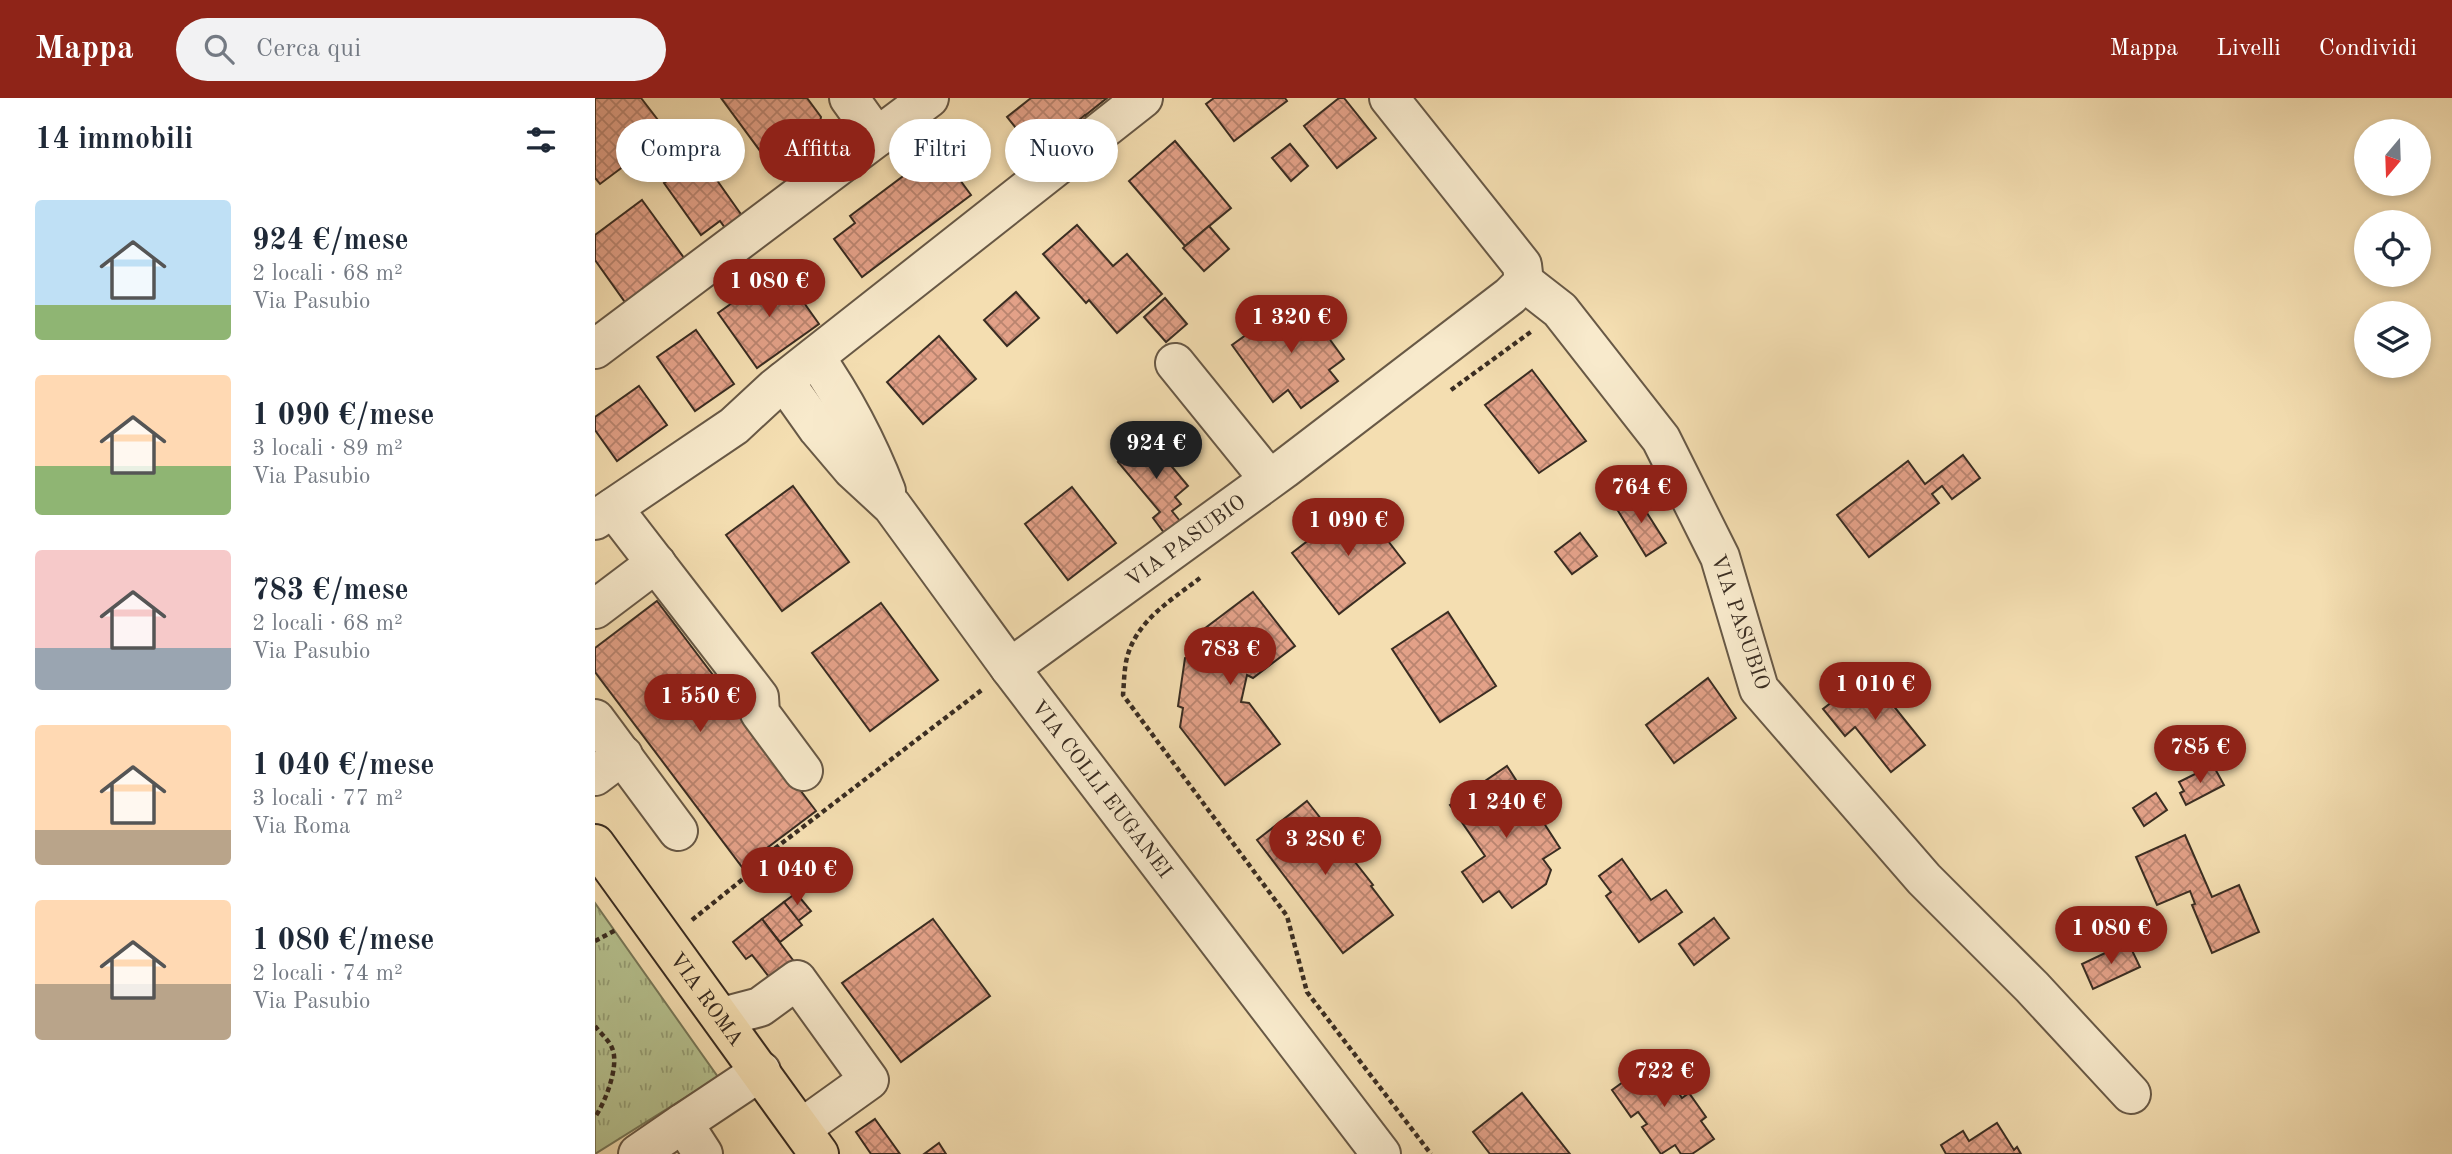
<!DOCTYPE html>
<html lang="it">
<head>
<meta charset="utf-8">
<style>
  :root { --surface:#fff; --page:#f2f2f3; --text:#1f2937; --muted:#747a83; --accent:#8f2418 }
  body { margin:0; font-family:"Old Standard TT",serif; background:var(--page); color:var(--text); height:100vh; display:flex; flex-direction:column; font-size:26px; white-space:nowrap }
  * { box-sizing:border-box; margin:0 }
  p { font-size:23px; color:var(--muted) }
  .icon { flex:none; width:38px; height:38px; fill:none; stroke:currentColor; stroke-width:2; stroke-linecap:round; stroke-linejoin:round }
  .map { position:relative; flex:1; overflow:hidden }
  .details { display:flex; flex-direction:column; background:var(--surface); width:595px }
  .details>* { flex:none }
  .top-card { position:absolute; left:21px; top:21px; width:665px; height:63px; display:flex; gap:14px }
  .needle { width:46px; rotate:199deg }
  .controls { position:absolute; left:1759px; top:21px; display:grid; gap:14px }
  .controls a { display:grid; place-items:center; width:77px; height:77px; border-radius:50%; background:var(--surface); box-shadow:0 4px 10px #0003; font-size:35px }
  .price { position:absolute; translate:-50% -60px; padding:0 16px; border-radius:24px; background:var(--accent); color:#fff; font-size:23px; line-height:46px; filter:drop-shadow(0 2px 4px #0008) }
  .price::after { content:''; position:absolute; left:50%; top:42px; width:21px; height:16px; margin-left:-10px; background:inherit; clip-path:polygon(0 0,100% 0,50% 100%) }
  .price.active { background:#222; color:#fff }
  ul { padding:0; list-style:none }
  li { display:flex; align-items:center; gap:21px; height:175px; padding:0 35px }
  li span { display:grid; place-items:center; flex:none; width:196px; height:140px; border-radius:7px; color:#555 }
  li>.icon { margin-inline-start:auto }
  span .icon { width:84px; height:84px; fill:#fffc; stroke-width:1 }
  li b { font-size:30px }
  h2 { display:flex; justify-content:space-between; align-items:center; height:84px; padding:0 35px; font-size:30px }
  .pill { padding:0 24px; border-radius:32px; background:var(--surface); box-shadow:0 4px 10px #0003; font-size:24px; line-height:63px }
  .pill.active { background:var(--accent); color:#fff }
  header { display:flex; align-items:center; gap:42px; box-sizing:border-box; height:98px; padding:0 35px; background:var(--accent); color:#fff }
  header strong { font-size:33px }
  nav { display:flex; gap:38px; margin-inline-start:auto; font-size:24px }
  .search { width:490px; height:63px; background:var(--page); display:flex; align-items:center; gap:18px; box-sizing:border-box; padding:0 24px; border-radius:38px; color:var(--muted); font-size:26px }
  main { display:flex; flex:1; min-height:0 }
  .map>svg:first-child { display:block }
</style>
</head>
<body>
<header>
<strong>Mappa</strong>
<div class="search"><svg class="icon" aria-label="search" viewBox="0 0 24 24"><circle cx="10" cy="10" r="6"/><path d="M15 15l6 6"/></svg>Cerca qui</div>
<nav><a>Mappa</a><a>Livelli</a><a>Condividi</a></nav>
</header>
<main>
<section class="details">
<h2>14 immobili<svg class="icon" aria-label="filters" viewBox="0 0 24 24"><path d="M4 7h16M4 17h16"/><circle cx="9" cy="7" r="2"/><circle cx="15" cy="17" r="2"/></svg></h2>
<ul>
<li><span style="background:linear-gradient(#bfe0f5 75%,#8fb573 0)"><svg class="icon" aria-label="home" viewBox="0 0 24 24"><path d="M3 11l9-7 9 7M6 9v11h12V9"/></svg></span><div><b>924 €/mese</b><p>2 locali · 68 m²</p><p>Via Pasubio</p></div></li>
<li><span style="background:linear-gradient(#ffd9b3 65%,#8fb573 0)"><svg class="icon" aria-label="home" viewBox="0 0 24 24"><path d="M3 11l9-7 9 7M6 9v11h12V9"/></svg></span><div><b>1 090 €/mese</b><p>3 locali · 89 m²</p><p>Via Pasubio</p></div></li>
<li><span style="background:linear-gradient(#f6c9c9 70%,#9aa5b1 0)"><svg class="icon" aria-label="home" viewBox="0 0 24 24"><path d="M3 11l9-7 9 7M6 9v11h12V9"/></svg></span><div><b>783 €/mese</b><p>2 locali · 68 m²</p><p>Via Pasubio</p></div></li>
<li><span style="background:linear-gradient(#ffd9b3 75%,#b9a48a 0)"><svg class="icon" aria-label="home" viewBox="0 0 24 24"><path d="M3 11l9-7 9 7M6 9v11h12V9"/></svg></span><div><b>1 040 €/mese</b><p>3 locali · 77 m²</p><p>Via Roma</p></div></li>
<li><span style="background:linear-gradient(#ffd9b3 60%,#b9a48a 0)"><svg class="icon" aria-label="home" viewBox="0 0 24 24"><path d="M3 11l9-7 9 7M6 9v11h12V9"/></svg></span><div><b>1 080 €/mese</b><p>2 locali · 74 m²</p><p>Via Pasubio</p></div></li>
</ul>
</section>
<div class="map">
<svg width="1857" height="1056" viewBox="0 0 1857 1056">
  <defs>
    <pattern id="grass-tufts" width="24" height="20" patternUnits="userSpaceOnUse" patternTransform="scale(1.75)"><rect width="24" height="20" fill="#b6c290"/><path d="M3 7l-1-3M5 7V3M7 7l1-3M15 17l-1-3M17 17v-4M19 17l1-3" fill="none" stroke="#959e75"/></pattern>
    <pattern id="building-cross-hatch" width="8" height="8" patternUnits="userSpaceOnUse" patternTransform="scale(1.75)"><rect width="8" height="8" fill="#e3a188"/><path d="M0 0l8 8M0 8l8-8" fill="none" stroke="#b9846f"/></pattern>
  </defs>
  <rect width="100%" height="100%" fill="#f4deb1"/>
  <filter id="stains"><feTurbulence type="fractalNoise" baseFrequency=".00286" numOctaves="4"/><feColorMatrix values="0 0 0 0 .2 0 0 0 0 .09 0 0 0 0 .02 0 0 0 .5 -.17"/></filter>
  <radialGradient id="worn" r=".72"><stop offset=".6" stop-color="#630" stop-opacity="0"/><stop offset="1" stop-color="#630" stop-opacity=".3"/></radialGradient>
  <polygon fill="url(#grass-tufts)" stroke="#787859" stroke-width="2" points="0,805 123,979 0,1056"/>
  <g fill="url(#building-cross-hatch)" stroke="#3a2d22" stroke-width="2">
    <polygon points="0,0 46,0 73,35 5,86 0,80"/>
    <polygon points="126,0 212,0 226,19 224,28 183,57 181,54 171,61"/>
    <polygon points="436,0 512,0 442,56 412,19"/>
    <polygon points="619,0 690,0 692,3 639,43 611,6"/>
    <polygon points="744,0 749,0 781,40 742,70 709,28"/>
    <polygon points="490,17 500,31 481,46 471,33"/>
    <polygon points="580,43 636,110 590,148 534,83"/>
    <polygon points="695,46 713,68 696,83 677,60"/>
    <polygon points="343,52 376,97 267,179 239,141 260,125 255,118"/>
    <polygon points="104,60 107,61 150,122 133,134 125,123 106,137 69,85"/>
    <polygon points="47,102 92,164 32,207 0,162 0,137"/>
    <polygon points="482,127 518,168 532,156 567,196 522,235 494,202 491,205 448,156"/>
    <polygon points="614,128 634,151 609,173 588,150"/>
    <polygon points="185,171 224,226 162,270 123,215"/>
    <polygon points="421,194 444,220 412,248 389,222"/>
    <polygon points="704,199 749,261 734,272 743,283 706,310 693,292 678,304 637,247"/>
    <polygon points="570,200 592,226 571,244 549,219"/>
    <polygon points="101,232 139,286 100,313 62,259"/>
    <polygon points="344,238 381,281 328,326 292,284"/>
    <polygon points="937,272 991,343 944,375 890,307"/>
    <polygon points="44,288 72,327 22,363 0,332 0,319"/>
    <polygon points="553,340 593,388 580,399 586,406 577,413 585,423 570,436 558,420 565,414 523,364"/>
    <polygon points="1368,357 1385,380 1357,401 1347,388 1337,396 1344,405 1274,459 1242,417 1313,363 1330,386"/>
    <polygon points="198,388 254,464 187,513 131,437"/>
    <polygon points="477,389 521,445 473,482 430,426"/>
    <polygon points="1040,396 1071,445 1051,458 1020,408"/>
    <polygon points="763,404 810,465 744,516 697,455"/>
    <polygon points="985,435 1002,458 977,476 960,454"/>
    <polygon points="658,494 700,548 658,580 652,577 646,604 654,605 685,646 630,687 585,629 588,610 583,608 590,560 595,559 597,540"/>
    <polygon points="62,503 221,713 147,769 0,574 0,550"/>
    <polygon points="286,505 343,582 275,633 217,555"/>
    <polygon points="853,514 901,588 845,624 797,551"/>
    <polygon points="1273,576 1330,647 1296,674 1260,629 1250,638 1228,611"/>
    <polygon points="1113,580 1141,620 1079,665 1051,627"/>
    <polygon points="1618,667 1629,687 1591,707 1585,695 1589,693 1584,684"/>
    <polygon points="912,668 965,750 948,761 956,772 951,786 917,810 904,793 888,804 867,774 890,758 855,707"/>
    <polygon points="1561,695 1572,712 1549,728 1538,710"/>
    <polygon points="712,703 778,787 776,788 798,817 748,855 662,742"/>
    <polygon points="1590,737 1617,799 1644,787 1664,834 1617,855 1597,807 1600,806 1595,793 1562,807 1541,759"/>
    <polygon points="1027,761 1056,802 1071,792 1087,814 1044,844 1011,798 1016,794 1004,778"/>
    <polygon points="201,795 216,813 203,823 189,804"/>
    <polygon points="189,804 207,827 185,844 167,821"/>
    <polygon points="1119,820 1134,840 1099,867 1084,846"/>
    <polygon points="167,821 201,866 178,884 157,857 151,861 138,844"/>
    <polygon points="338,821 395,898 306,964 247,885"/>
    <polygon points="1533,844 1545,869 1498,891 1487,866"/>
    <polygon points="1067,956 1078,972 1074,975 1082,986 1079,988 1087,1000 1094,995 1111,1019 1106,1023 1119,1041 1097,1056 1086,1056 1080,1047 1066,1056 1047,1029 1052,1026 1043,1014 1036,1019 1017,992"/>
    <polygon points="927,995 975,1056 895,1056 878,1034"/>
    <polygon points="280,1021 305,1056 276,1056 261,1034"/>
    <polygon points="1402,1025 1419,1052 1422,1049 1426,1056 1351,1056 1346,1047 1368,1033 1374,1043"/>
    <polygon points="344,1045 351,1056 329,1056"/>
  </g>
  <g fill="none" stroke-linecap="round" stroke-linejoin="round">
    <defs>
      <g id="minor">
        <polyline points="254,0 282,39"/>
        <polyline points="794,0 927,167 929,184 965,212 1066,341 1125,459 1164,591 1329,781 1437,889 1536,996"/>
        <polyline points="0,251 334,0"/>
        <path d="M220 259C250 302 272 344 291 393"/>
        <polyline points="580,265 674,381"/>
        <path id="s1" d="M189 283 223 331 257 371 297 408 415 570 786 1056"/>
        <polyline points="18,410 164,599 165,615 208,673"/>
        <polyline points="0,422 139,328 180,290 548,0"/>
        <polyline points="0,511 61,465"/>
        <path id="s2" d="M415 570 689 371 915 198 929 184"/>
        <polyline points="0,621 83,733"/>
        <polyline points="0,678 28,657"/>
        <polyline points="127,919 165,909 202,882 274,982 207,1030"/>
        <polyline points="43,1056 88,1025"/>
        <polyline points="108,1056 88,1025 166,973"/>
      </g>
      <g id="major">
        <path id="s3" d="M0 746 224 1056"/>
      </g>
    </defs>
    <use href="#minor" stroke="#685946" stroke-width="42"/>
    <use href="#major" stroke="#3a2d22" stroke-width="42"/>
    <g stroke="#3a2d22" stroke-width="4.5" stroke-dasharray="5 3.5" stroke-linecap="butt">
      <polyline points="856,292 937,233"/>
      <path d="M605 480C575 503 539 524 531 564 529 575 529 586 528 597L692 818 712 894 836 1056"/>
      <polyline points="97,822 153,777 157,768 388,591"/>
      <polyline points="0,843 21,832"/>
      <path d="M0 928C5 935 14 942 17 950 25 967 10 1005 0 1019"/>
    </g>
    <use href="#minor" stroke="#f8eacc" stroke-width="38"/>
    <use href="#major" stroke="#f4deb1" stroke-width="38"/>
  </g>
  <g text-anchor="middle" stroke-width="5" stroke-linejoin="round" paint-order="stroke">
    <g font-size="21" fill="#3a2d22" stroke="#f8eacc">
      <text dy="7" stroke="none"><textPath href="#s2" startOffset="217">VIA PASUBIO</textPath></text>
      <text transform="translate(1146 524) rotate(71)" y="7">VIA PASUBIO</text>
      <text dy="7" stroke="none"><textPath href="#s1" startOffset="518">VIA COLLI EUGANEI</textPath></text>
      <text dy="7" stroke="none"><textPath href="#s3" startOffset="191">VIA ROMA</textPath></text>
    </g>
  </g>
  <rect width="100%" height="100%" filter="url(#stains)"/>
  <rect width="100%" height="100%" fill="url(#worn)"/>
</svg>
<div class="controls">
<a><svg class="needle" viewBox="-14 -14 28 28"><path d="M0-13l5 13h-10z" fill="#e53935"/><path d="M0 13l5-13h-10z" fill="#747a83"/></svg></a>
<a><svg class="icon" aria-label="locate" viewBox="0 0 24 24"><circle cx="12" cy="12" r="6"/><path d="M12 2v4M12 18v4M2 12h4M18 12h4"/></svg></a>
<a><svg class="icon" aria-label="layers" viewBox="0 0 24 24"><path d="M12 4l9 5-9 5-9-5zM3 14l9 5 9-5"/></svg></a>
</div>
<b class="price" style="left:174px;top:221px">1 080 €</b>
<b class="price" style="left:696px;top:257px">1 320 €</b>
<b class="price active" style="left:561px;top:383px">924 €</b>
<b class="price" style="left:1046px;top:427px">764 €</b>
<b class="price" style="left:753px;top:460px">1 090 €</b>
<b class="price" style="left:635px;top:589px">783 €</b>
<b class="price" style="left:1280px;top:624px">1 010 €</b>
<b class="price" style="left:105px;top:636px">1 550 €</b>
<b class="price" style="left:1605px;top:687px">785 €</b>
<b class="price" style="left:911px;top:742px">1 240 €</b>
<b class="price" style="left:730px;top:779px">3 280 €</b>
<b class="price" style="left:202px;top:809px">1 040 €</b>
<b class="price" style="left:1516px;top:868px">1 080 €</b>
<b class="price" style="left:1069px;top:1011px">722 €</b>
<div class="top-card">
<a class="pill">Compra</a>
<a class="pill active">Affitta</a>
<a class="pill">Filtri</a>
<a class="pill">Nuovo</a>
</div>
</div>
</main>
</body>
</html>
